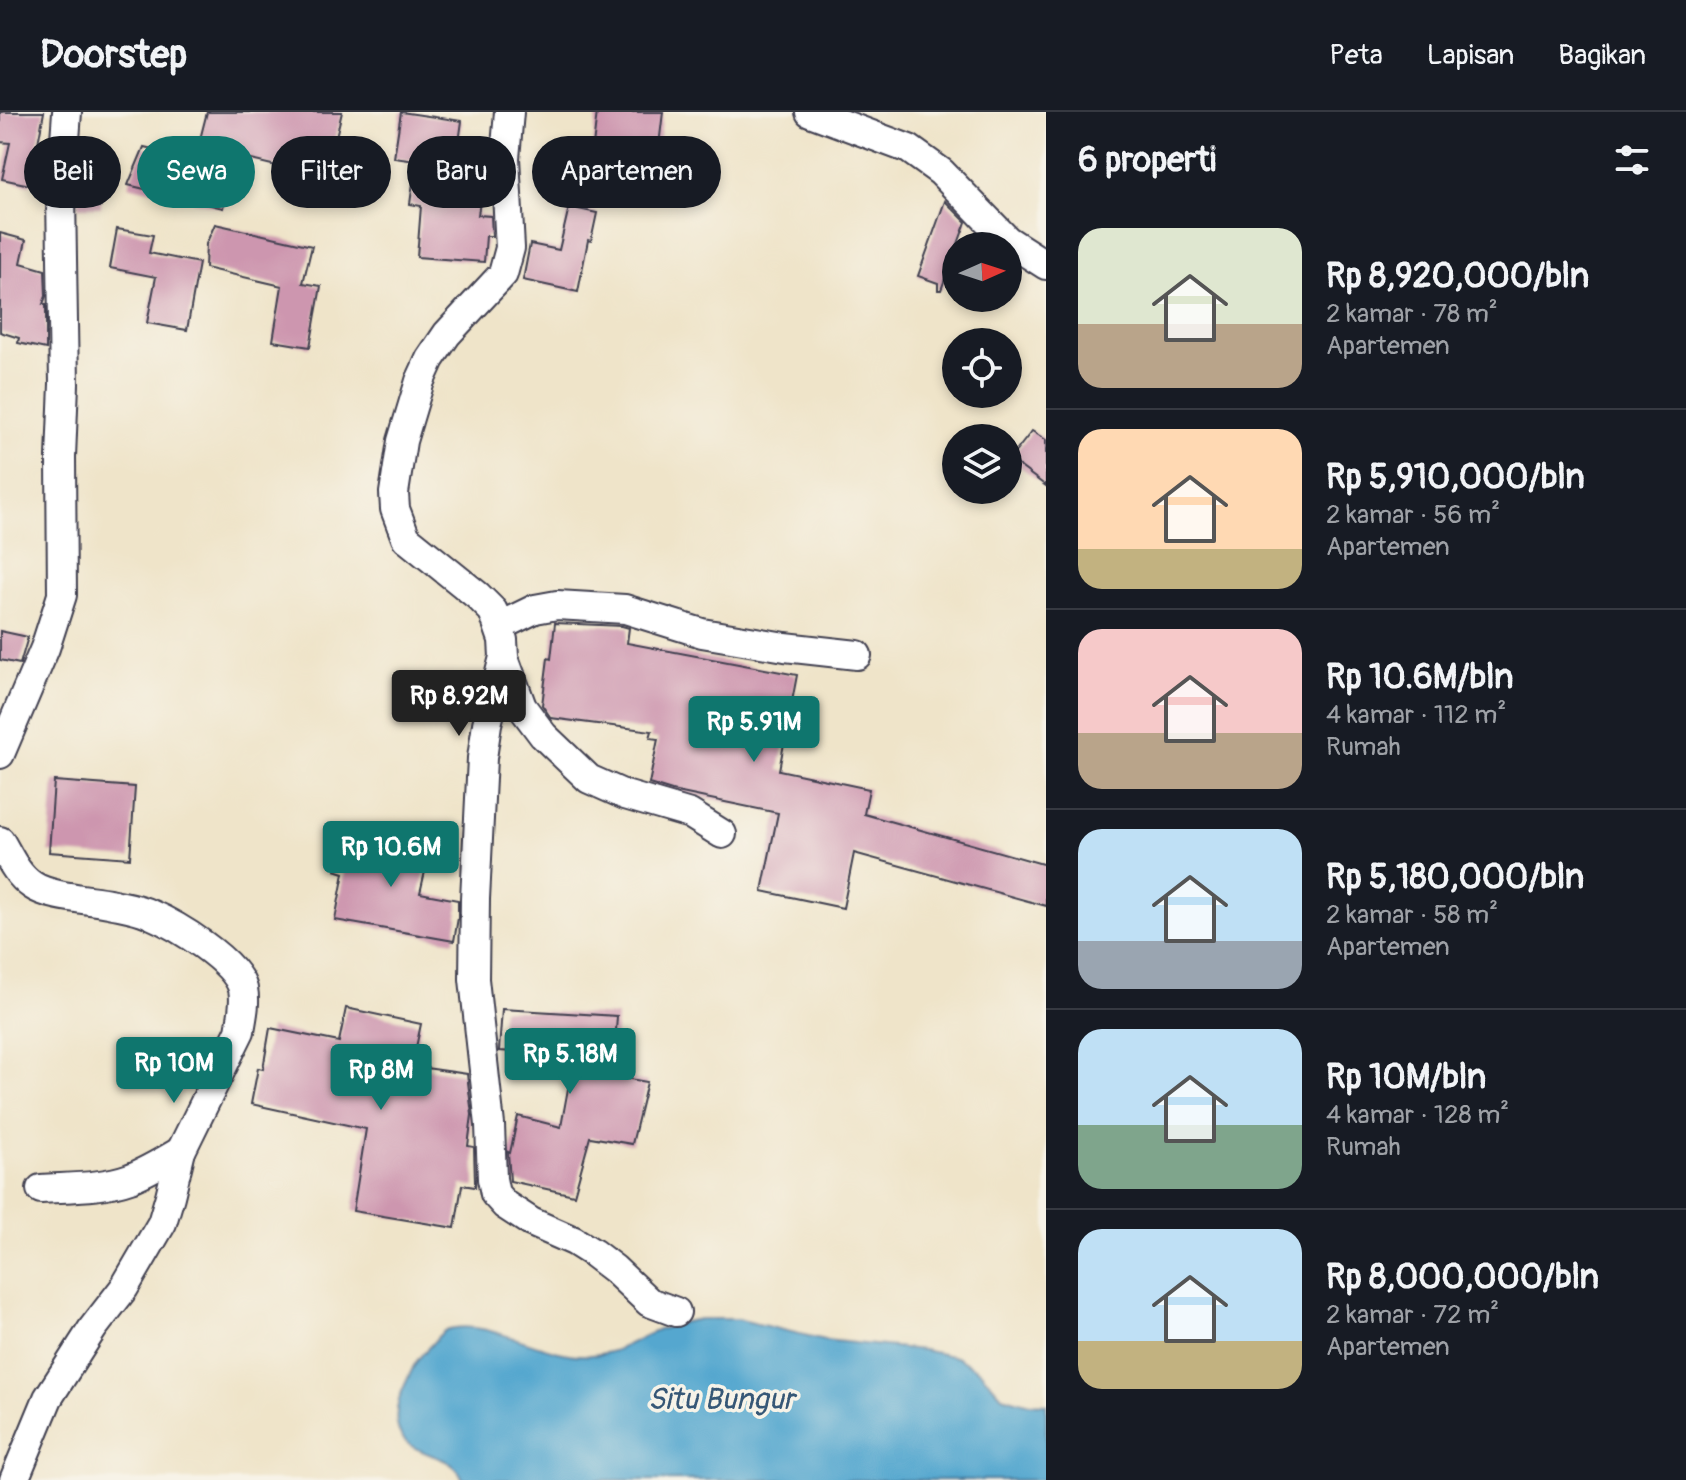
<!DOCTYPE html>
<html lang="id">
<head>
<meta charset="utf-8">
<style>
  :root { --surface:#171b24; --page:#20242c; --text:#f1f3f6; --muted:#9ea1a6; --line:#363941; --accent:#0f766e }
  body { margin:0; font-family:Pangolin,sans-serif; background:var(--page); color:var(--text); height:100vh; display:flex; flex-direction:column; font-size:30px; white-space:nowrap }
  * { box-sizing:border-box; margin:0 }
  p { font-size:26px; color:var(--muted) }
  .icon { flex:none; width:44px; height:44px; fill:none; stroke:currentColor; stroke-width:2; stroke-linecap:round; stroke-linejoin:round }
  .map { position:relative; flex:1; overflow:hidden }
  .details { display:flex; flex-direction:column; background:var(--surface); width:640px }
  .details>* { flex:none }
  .guide { position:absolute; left:24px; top:24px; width:760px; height:72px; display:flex; gap:16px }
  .needle { width:52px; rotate:87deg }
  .fabs { position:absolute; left:942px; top:120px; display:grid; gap:16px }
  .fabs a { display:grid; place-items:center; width:80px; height:80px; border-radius:50%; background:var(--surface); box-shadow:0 4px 12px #0003; font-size:40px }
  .price { position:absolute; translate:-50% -68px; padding:0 18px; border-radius:8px; background:var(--accent); color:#fff; font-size:26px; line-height:52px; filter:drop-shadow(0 2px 4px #0008) }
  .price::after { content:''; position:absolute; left:50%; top:48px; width:24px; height:18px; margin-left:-12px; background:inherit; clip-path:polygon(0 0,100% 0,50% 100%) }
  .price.on { background:#222; color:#fff }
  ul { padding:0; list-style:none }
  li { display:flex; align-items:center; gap:24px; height:200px; padding:0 32px }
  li+li { border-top:2px solid var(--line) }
  li span { display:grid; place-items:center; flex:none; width:224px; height:160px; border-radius:24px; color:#555 }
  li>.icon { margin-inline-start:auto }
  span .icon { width:96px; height:96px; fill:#fffc; stroke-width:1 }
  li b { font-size:34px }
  h2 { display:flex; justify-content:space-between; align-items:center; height:96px; padding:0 32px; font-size:34px }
  .tag { padding:0 28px; border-radius:36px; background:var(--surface); box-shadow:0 4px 12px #0003; font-size:28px; line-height:72px }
  .tag.on { background:var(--accent); color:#fff }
  header { display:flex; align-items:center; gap:48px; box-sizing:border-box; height:112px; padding:0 40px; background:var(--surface); border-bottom:2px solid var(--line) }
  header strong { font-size:38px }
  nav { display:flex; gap:44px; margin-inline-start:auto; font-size:28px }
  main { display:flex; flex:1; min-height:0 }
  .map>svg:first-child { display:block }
</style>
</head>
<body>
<header>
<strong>Doorstep</strong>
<nav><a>Peta</a><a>Lapisan</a><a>Bagikan</a></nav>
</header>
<main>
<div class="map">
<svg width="1046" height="1368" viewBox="0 0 1046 1368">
  <rect width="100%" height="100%" fill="#f7f3e8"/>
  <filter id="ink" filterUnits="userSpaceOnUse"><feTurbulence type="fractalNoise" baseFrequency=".0125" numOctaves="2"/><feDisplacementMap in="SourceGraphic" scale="16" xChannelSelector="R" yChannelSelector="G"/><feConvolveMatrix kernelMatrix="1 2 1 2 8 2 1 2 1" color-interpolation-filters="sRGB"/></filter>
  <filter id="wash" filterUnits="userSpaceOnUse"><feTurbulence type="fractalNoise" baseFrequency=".006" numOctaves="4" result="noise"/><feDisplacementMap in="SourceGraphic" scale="32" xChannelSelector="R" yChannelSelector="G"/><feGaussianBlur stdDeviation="1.8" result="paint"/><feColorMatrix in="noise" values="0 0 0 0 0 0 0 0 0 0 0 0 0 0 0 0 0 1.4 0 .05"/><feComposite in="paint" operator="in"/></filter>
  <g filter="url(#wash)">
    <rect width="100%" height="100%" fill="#efe4c9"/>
    <path fill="#54a7cf" stroke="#3b6485" stroke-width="2" d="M700 1207H737L825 1228 923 1238 956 1245 981 1260 1002 1284 1027 1291 1046 1292V1368H463C453 1336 403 1349 397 1312 394 1293 403 1277 411 1260 415 1250 421 1243 429 1235 434 1230 440 1221 446 1218 487 1204 545 1247 590 1243 614 1242 626 1233 647 1223 664 1215 681 1210 700 1207Z"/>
    <g id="blocks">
      <g fill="#cd96af">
        <polygon points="0,0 44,0 30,73 2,67 10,31 0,30"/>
        <polygon points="207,0 342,0 326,66 235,44 223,96 128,73 144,35 195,47"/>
        <polygon points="401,0 462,9 455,59 471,61 469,73 482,75 478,103 491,104 492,124 486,124 484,150 417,145 421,94 410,92 416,49 394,46"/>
        <polygon points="597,0 663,0 656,58 591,51"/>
        <polygon points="100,43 101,95 78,95 81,44"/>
        <polygon points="945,89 966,110 941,178 938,178 938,171 918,164"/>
        <polygon points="569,95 597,101 591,129 588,128 578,180 523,168 530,132 559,138"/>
        <polygon points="215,112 312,134 303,171 321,174 310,235 273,229 282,174 205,156 206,132"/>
        <polygon points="117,117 153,123 149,141 199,151 187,218 147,211 156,165 110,156"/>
        <polygon points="0,121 26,128 21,151 45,158 46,184 43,192 46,192 46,237 18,231 19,226 0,220"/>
        <polygon points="1032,319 1046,328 1046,374 1010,347"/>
        <polygon points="555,511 622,514 629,516 627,531 797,563 779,658 869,677 864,702 1046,753 1046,794 854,741 843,796 762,779 778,701 672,679 649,672 658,627 650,626 652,619 551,606 542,593 548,546 551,547"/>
        <polygon points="0,519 28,525 20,552 0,548"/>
        <polygon points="54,669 135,675 130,746 49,740"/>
        <polygon points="343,719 430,738 420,781 458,788 458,806 454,829 335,808 344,761 335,758"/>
        <polygon points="346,896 421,912 412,954 467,962 472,1003 468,1034 474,1035 475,1070 475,1075 462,1073 455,1116 353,1099 366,1017 251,992 258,956 263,957 270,916 339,930"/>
        <polygon points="502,897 617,904 613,964 647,970 632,1032 590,1025 574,1083 510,1069 508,1040 510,1041 518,1004 561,1015 574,944 499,939"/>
      </g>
    </g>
  </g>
  <g filter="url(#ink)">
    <use href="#blocks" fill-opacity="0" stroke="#413f50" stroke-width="2"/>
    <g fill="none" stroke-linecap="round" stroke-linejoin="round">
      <defs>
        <g id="minor">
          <polyline points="509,0 505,46 510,136 503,162 447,222 430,247 420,269 402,329 394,381 395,397 406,426 478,484 493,499 503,528 504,545 487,612 482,646 475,787 474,867 490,1013 492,1067 495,1082 505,1093 531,1110 574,1129 593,1141 614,1157 649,1190 676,1200"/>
          <polyline points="810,0 909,37 941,60 1007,128 1046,153"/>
          <polyline points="500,514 535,497 557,493 625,497 702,521 785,535 857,543"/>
          <polyline points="504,546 522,595 543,623 589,667 625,683 690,702 722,722"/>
          <polyline points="0,642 45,536 62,483 61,345 64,272 61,84 67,0"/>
          <path d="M0 729C9 744 16 762 32 773 49 785 87 787 109 791 122 794 138 796 150 802 176 813 236 849 243 877 246 891 242 906 240 919L181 1039 170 1084 162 1111 124 1176 93 1216 48 1286 14 1368"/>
          <path d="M41 1077C70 1075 102 1076 130 1066 148 1059 164 1049 181 1039"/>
        </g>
      </defs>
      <use href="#minor" stroke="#413f50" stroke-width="32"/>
      <use href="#minor" stroke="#fff" stroke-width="28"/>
    </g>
  </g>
  <g text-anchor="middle" stroke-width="7" stroke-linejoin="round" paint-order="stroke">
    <g font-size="30" font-style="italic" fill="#365776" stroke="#f7f3e8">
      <text x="721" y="1297">Situ Bungur</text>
    </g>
  </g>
</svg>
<div class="fabs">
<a><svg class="needle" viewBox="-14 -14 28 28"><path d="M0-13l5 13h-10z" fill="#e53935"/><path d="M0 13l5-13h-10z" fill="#9ea1a6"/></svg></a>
<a><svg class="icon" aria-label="locate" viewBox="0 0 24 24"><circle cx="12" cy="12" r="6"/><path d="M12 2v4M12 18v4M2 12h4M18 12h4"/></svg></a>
<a><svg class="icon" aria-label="layers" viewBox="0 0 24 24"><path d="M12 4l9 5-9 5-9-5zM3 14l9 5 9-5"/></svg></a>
</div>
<b class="price on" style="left:459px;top:626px">Rp 8.92M</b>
<b class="price" style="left:754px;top:652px">Rp 5.91M</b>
<b class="price" style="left:391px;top:777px">Rp 10.6M</b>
<b class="price" style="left:570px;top:984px">Rp 5.18M</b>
<b class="price" style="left:174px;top:993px">Rp 10M</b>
<b class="price" style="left:381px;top:1000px">Rp 8M</b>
<div class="guide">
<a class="tag">Beli</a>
<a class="tag on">Sewa</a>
<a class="tag">Filter</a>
<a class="tag">Baru</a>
<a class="tag">Apartemen</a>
</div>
</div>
<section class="details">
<h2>6 properti<svg class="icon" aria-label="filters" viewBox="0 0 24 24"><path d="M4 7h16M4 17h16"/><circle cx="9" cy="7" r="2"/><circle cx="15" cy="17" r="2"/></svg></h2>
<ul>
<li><span style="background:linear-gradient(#dfe7d0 60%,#b9a48a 0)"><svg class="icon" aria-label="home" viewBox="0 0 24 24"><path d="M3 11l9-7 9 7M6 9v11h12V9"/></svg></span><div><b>Rp 8,920,000/bln</b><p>2 kamar · 78 m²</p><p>Apartemen</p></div></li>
<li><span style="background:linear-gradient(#ffd9b3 75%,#c2b280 0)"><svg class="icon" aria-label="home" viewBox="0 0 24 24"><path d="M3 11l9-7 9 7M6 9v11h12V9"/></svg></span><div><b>Rp 5,910,000/bln</b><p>2 kamar · 56 m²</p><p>Apartemen</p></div></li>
<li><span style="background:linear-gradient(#f6c9c9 65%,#b9a48a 0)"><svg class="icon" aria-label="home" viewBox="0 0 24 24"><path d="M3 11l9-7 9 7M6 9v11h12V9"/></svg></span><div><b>Rp 10.6M/bln</b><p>4 kamar · 112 m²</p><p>Rumah</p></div></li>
<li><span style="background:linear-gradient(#bfe0f5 70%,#9aa5b1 0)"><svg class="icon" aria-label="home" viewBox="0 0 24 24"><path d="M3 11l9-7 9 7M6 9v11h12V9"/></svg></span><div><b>Rp 5,180,000/bln</b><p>2 kamar · 58 m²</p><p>Apartemen</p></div></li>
<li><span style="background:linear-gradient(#bfe0f5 60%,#7fa58c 0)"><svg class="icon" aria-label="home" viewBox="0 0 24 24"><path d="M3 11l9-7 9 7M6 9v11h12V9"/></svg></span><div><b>Rp 10M/bln</b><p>4 kamar · 128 m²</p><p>Rumah</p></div></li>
<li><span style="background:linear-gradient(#bfe0f5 70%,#c2b280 0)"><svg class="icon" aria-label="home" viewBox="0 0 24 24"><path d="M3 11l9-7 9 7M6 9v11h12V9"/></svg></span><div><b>Rp 8,000,000/bln</b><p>2 kamar · 72 m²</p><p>Apartemen</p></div></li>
</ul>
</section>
</main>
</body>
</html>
